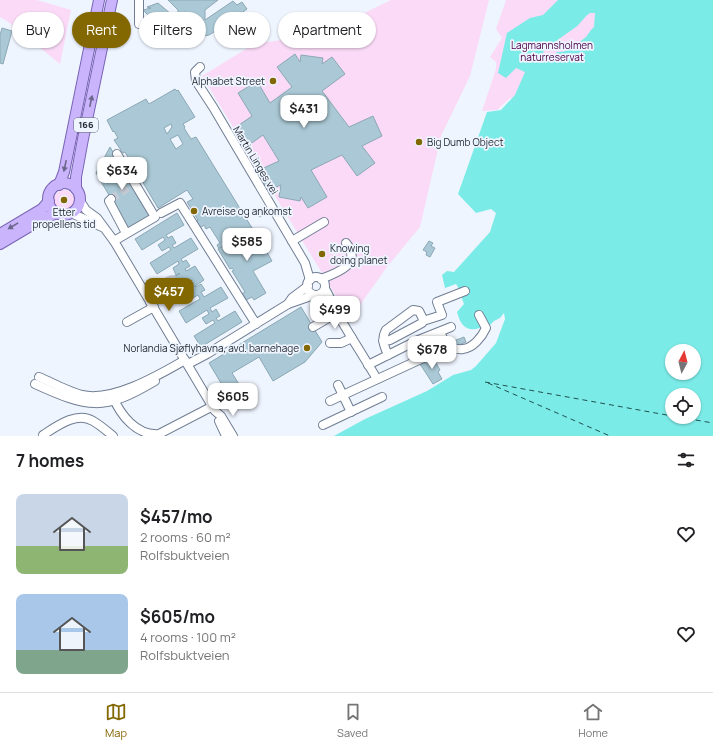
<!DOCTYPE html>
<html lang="en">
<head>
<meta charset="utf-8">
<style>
  :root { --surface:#fff; --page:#f2f2f2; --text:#202124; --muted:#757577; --line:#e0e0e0; --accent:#836700 }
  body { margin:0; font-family:Manrope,sans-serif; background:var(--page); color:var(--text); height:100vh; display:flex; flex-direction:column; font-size:15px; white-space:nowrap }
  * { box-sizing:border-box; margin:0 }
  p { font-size:13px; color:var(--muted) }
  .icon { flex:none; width:22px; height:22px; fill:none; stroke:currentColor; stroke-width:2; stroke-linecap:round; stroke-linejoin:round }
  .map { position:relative; height:436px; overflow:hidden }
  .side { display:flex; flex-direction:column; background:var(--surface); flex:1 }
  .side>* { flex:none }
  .banner { position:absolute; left:12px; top:12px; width:400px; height:36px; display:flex; gap:8px }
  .needle { width:26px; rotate:7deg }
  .tools { position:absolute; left:665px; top:344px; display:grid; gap:8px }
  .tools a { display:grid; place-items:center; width:36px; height:36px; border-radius:50%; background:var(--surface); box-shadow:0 1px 3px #0004; font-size:20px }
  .price { position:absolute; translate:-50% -34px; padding:0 9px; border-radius:8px; background:#fff; color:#222; font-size:13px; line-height:26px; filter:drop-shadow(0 1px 2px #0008) }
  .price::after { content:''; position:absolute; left:50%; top:24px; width:12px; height:9px; margin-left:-6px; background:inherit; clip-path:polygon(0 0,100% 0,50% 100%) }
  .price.current { background:var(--accent); color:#fff }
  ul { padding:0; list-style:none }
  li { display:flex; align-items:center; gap:12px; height:100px; padding:0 16px }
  li span { display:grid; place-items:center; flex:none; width:112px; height:80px; border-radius:8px; color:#555 }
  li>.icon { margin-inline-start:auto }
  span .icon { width:48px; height:48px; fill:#fffc; stroke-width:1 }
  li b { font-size:17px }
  h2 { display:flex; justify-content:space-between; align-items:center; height:48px; padding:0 16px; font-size:17px }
  .tag { padding:0 14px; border-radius:18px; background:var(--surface); box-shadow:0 1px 3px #0004; font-size:14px; line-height:36px }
  .tag.current { background:var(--accent); color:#fff }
  .menu { display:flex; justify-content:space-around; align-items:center; height:56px; border-top:1px solid var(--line); background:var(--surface); font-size:11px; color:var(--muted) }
  .menu a { display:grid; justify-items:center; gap:2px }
  .menu .current { color:var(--accent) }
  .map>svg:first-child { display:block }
</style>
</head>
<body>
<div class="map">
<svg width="713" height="436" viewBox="0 0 713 436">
  <rect width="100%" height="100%" fill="#eff5ff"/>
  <g fill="#fadaf7">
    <polygon points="0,0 37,0 71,10 60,64 7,21 0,17"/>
    <polygon points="391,0 489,0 470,76 441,136 420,227 387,267 350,319 202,76 254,44 321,34"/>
    <polygon points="506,0 649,0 527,101 510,98 497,110 482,111 496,69 496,62 490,57 502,38 496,29"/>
    <circle cx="64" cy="200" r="10"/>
  </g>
  <path fill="#7bebe7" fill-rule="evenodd" d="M558 0H713V436H334L365 419 427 391 453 375 471 370 476 366 496 343 505 319 504 313 500 318 494 321 490 325H488C472 332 462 332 457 312L464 304C461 297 460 289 456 284L445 288 442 275 447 271 454 272 490 232 496 213 491 209 476 213 458 194 487 112 501 110 515 95 525 72 516 68 506 78 498 73 507 33 530 18 543 15ZM590 13H595L594 27C590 30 589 34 586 37 577 44 568 53 557 52L551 59 544 58 540 60 538 57 539 54 543 53 544 50C554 42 565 35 576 27 581 23 584 17 590 13ZM672 351H694V373H672ZM672 395H694V417H672Z"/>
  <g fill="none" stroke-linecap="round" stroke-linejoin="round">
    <g stroke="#205250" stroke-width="1" stroke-dasharray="5 4" stroke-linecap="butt">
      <polyline points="485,382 672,416"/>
      <polyline points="488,383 610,436"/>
      <polyline points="678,417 713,423"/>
    </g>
  </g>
  <g fill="#aac8d5" stroke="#8ba8b5" fill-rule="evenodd">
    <polygon points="168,0 218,0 205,10 205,20 233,1 237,5 242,2 247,9 222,27 209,35 194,38 185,37 175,35 166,30 154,21 143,10 151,8 147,7 158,3 178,20 178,10"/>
    <polygon points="2,28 12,31 3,64 0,63 0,35"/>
    <polygon points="295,54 300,62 301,55 323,58 322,64 332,57 345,74 322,91 349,127 373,116 382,136 362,146 375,163 357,176 342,155 311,170 327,197 308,208 301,197 300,201 279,197 281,185 267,191 257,171 279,161 263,135 242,150 229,132 252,116 238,93 257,81 270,103 292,87 277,67"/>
    <path d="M175 89 177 91 178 90 195 117 183 124 185 127 184 128 191 139 196 137 252 228 219 249 217 245 220 243 210 227 206 229 204 225 200 228 196 222 198 220 187 202 193 199 187 190 158 208 125 152 123 153 114 140 118 138 114 131 113 132 107 120 146 99 149 104ZM171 124 172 127 167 134 164 128ZM178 135 183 144 176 149 170 139Z"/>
    <polygon points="110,147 151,216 129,229 96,173"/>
    <polygon points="259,208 264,215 259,217 255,210"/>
    <polygon points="177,213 184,225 166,235 168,238 172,236 176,243 172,245 174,248 191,238 198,249 181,259 183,262 186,260 190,266 185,269 186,271 195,266 204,280 195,286 196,287 201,284 205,290 201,292 204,297 221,287 228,298 210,308 212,312 216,309 220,316 216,318 218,321 235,311 242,322 201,347 194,336 215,323 213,320 206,324 202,318 209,314 207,310 186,323 179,311 200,299 198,295 191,299 187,292 190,291 189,289 173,304 159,282 180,274 179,273 176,275 173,268 179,264 178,261 157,274 150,263 171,250 169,247 162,251 158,245 165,240 163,237 142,250 135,239"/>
    <polygon points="253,228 272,261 253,271 266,293 254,300 252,297 244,301 240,295 245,292 232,271 234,270 232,268 230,269 218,249"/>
    <polygon points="429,241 433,243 431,246 435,248 430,257 426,255 427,252 423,250"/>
    <polygon points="301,307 322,342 305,362 273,381 259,357 232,373 247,397 234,405 209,363"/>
    <polygon points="464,337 466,342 456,346 454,341"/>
    <polygon points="432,356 440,370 438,372 442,379 433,384 420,364"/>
  </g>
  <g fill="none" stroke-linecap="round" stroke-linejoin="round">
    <g stroke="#c6ccd6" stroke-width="8" stroke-dasharray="8 4" stroke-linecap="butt">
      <polyline points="111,199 132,185"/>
      <circle cx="173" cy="288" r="9"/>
    </g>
    <defs>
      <g id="minor">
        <polyline points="139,24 139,0"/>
        <polyline points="200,67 195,72 196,81 213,107 305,263 310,280"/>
        <polyline points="111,199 109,201 126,233"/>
        <polyline points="80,201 86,210 97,218 114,241 215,411 221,416 233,436"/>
        <polyline points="71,213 102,227"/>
        <polyline points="161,213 180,203 256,324"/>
        <polyline points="114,241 155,217 117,154"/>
        <polyline points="292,241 324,222"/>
        <circle cx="316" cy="286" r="9"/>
        <path d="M321 279C337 273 363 264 346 243"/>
        <path d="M325 289C330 296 332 305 337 313 350 336 364 357 377 379"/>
        <polyline points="150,302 166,293"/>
        <polyline points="288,304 292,298 308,286"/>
        <polyline points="423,321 442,315 437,302 465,291"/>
        <polyline points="127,322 154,307"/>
        <polyline points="313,327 337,313"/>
        <polyline points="440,332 447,347"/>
        <path d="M383 341 390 340 422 323 423 319 419 311 413 310 386 330C381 339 384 346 388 355"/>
        <polyline points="330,343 341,343 352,338"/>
        <polyline points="188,364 207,354 288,304 314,295"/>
        <polyline points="368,365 416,341 451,327"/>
        <path d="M39 377C53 383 67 391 82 395 113 402 159 375 185 360"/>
        <path d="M35 384C88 408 103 412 155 381"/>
        <polyline points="338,385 351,412"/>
        <path d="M113 397C120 414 136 436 159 434L213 406"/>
        <path d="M330 401 447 347C452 348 458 350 463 349 473 348 482 337 486 328L479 315"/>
        <polyline points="219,421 226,436"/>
        <polyline points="323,425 382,397"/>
        <path d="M44 436 43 435C57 426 77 411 93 421 100 425 107 431 113 436"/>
      </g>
      <g id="major">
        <circle cx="64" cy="199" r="16"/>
        <polyline points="59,185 64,172 99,0"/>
        <polyline points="76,189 76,177 83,139 112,0"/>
        <polyline points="0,234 42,209 49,201"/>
        <polyline points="0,244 42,219 57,213"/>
      </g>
    </defs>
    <use href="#minor" stroke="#707d93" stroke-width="10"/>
    <use href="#major" stroke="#7964b5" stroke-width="12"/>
    <use href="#minor" stroke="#fff" stroke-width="8"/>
    <use href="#major" stroke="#cab5fd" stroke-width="10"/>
  </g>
  <defs><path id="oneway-solid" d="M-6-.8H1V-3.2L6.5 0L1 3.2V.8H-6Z"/></defs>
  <g fill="#6e678d">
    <use href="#oneway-solid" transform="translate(91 101) rotate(-78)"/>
    <use href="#oneway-solid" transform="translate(65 166) rotate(102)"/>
    <use href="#oneway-solid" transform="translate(13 226) rotate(149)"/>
  </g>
  <g fill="#836700" stroke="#eff5ff" stroke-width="1.5">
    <circle cx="273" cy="81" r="4"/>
    <circle cx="419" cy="142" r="4"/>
    <circle cx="64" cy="200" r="4"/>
    <circle cx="194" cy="211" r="4"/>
    <circle cx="322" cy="254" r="4"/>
    <circle cx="307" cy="348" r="4"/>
  </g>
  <g text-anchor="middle" stroke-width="3.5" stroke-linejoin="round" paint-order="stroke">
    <rect fill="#eff5ff" stroke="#60666f" stroke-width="1" x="74" y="118" width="24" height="14" rx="3"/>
    <g font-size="9" font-weight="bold" fill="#232831">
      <text x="86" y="128">166</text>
    </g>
    <g font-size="10" fill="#490048" stroke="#eff5ff">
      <text x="552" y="49">Lagmannsholmen<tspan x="552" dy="12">naturreservat</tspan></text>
    </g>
    <g font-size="10" fill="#232831" stroke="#eff5ff" text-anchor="start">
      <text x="265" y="85" text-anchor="end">Alphabet Street</text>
      <text x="427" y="146">Big Dumb Object</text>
      <text x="202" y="215">Avreise og ankomst</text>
      <text x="64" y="216" text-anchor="middle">Etter<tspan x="64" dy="12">propellens tid</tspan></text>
      <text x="330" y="252">Knowing<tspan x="330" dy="12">doing planet</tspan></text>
      <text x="299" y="352" text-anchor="end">Norlandia Sjøflyhavna, avd. barnehage</text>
    </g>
    <g font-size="10" fill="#232831" stroke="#eff5ff">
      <text transform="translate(256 160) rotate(59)" y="4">Martin Linges vei</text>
    </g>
  </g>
</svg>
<div class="tools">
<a><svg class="needle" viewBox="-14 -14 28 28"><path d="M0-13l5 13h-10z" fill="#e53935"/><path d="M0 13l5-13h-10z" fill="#757577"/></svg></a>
<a><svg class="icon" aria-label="locate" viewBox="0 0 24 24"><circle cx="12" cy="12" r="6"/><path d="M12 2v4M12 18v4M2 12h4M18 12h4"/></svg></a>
</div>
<b class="price" style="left:304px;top:129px">$431</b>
<b class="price" style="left:122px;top:191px">$634</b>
<b class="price" style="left:247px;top:262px">$585</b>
<b class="price current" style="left:169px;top:312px">$457</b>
<b class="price" style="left:335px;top:330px">$499</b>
<b class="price" style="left:432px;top:370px">$678</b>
<b class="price" style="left:233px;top:417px">$605</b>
<div class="banner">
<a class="tag">Buy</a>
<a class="tag current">Rent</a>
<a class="tag">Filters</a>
<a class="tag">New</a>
<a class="tag">Apartment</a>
</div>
</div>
<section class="side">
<h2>7 homes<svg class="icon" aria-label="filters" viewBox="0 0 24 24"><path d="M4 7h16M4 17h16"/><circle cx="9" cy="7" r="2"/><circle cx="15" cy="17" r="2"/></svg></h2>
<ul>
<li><span style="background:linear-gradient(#c9d6e8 65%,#8fb573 0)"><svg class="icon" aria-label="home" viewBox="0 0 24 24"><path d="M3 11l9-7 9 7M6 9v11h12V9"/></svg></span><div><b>$457/mo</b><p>2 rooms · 60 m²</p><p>Rolfsbuktveien</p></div><svg class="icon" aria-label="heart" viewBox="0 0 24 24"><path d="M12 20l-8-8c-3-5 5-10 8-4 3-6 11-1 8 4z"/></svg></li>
<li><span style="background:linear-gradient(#a9c7e8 70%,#7fa58c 0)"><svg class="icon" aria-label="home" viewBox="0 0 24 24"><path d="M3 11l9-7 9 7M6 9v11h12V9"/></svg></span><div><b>$605/mo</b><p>4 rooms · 100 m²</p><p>Rolfsbuktveien</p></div><svg class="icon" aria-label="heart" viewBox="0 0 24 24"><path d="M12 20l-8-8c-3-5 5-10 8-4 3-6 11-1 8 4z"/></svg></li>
</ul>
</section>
<nav class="menu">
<a class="current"><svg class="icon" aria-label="map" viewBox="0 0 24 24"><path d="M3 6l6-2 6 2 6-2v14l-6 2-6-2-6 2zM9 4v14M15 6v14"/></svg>Map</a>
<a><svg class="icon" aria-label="saved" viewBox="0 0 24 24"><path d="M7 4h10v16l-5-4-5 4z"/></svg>Saved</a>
<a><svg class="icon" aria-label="home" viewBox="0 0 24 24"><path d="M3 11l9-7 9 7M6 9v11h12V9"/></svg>Home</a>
</nav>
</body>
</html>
